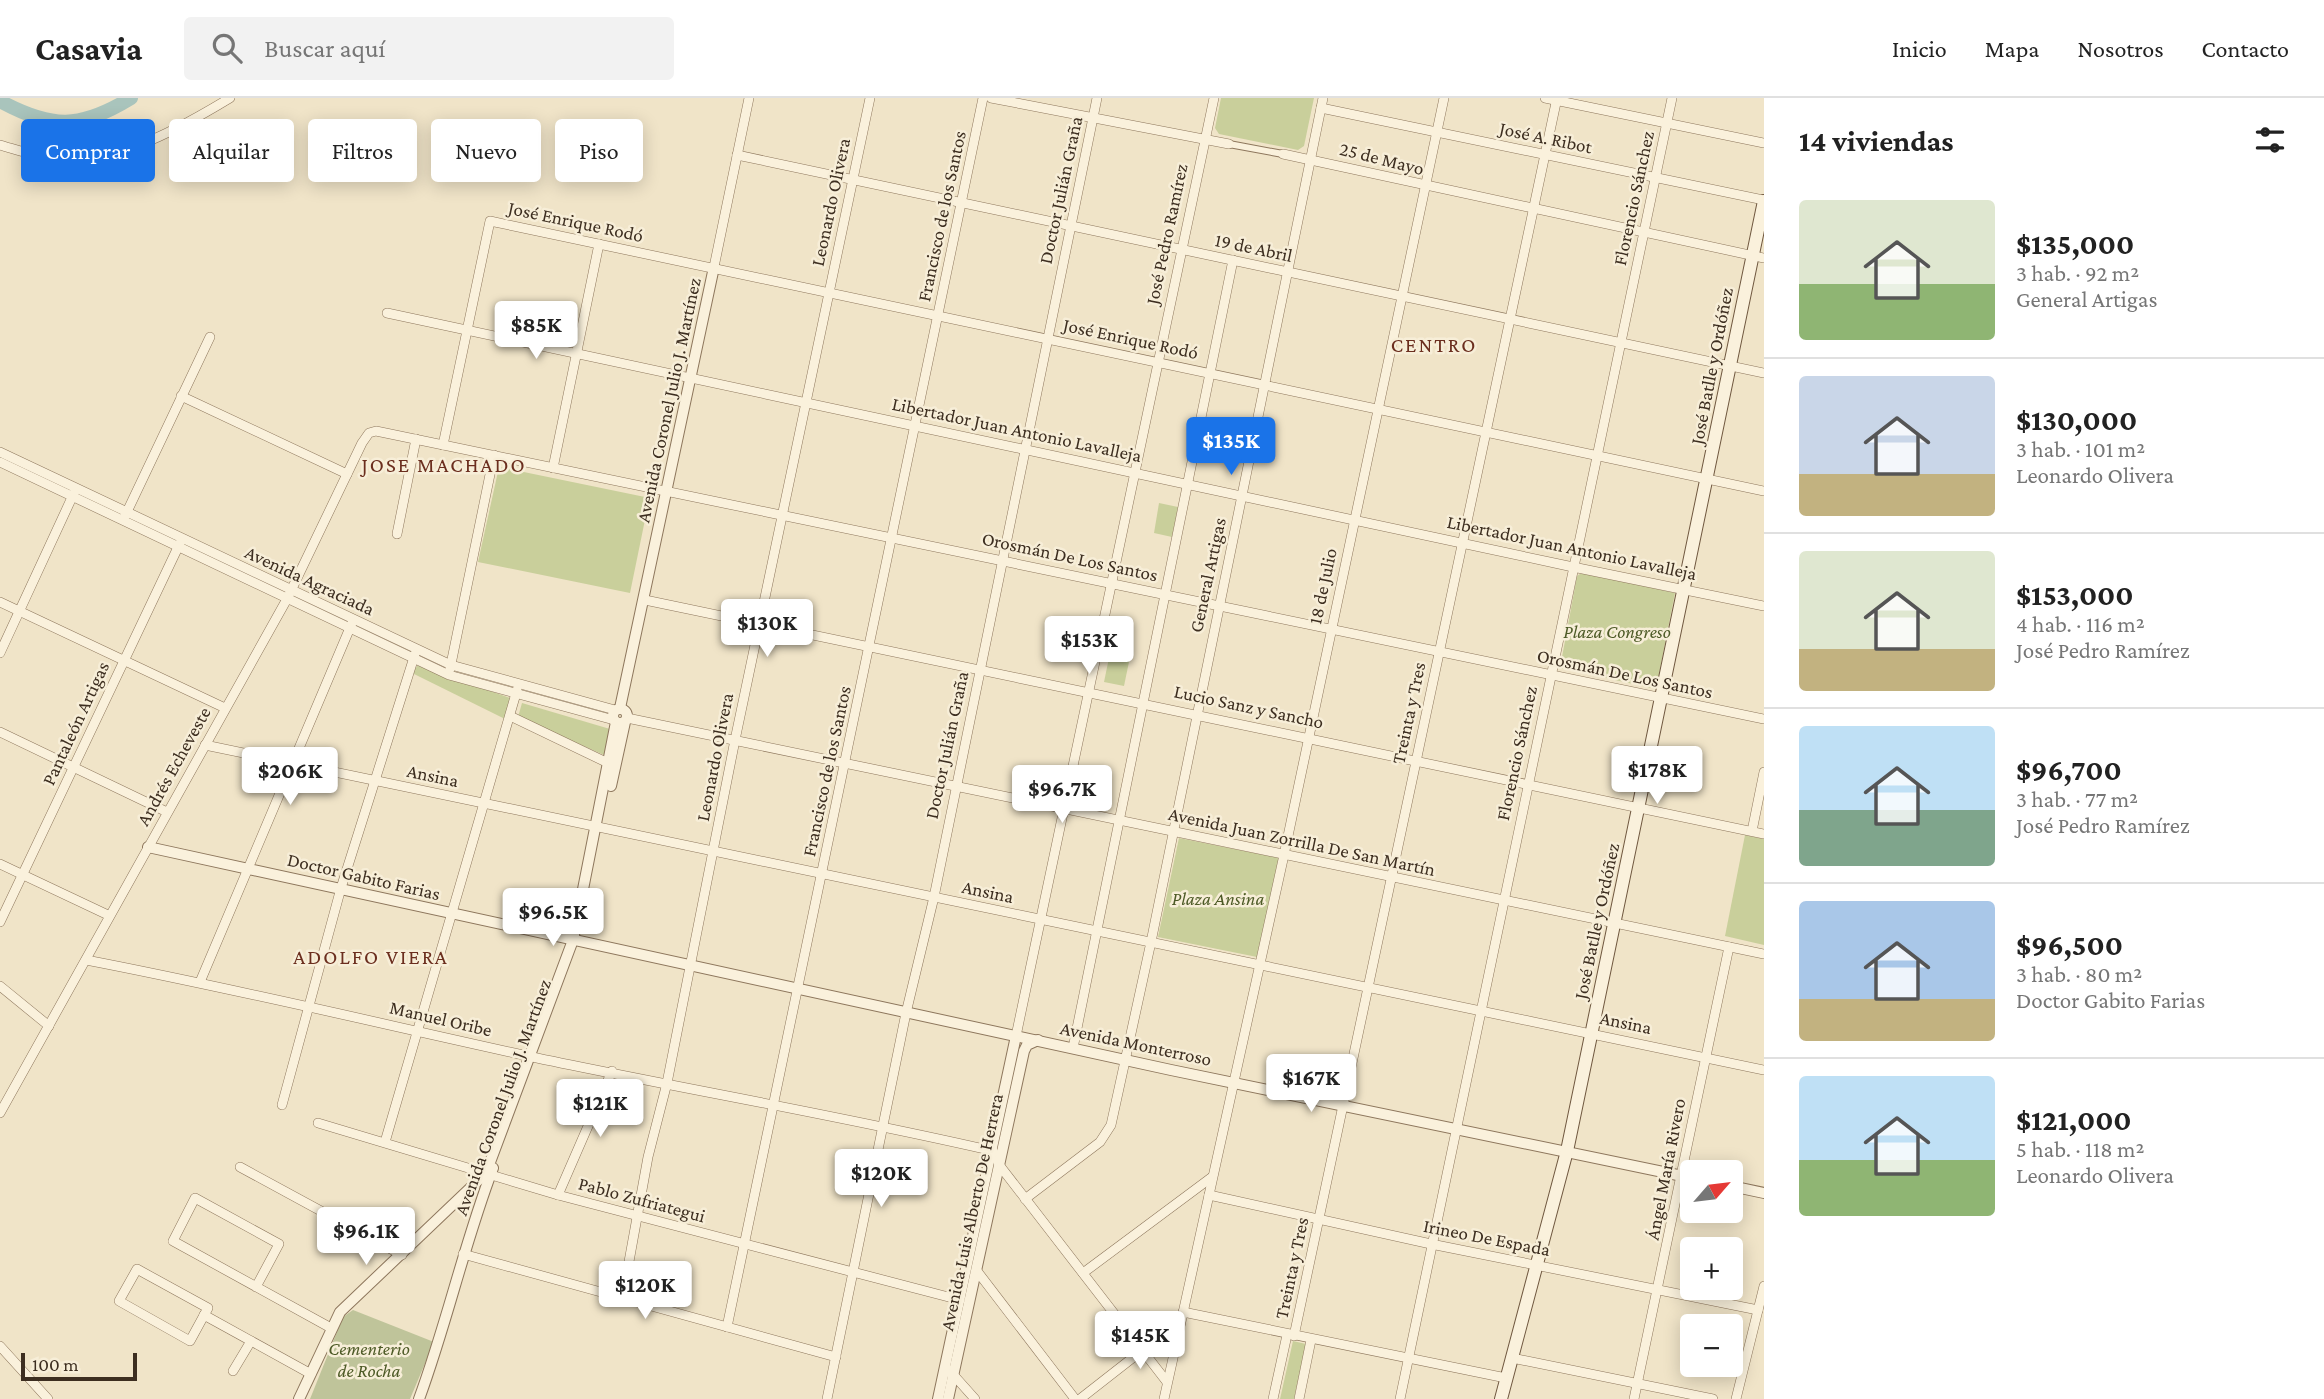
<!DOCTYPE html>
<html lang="es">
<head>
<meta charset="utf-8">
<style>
  :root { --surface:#fff; --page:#f2f2f2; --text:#222; --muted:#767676; --line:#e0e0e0; --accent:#1a73e8 }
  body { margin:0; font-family:"Crimson Pro",serif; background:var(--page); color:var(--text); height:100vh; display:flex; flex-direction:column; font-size:26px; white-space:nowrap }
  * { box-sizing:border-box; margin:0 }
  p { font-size:23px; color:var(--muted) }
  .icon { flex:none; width:38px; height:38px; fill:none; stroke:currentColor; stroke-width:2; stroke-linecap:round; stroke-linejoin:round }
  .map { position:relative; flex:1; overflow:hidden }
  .sheet { display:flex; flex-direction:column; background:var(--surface); width:560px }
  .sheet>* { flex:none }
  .banner { position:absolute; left:21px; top:21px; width:665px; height:63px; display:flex; gap:14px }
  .needle { width:46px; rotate:62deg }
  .tools { position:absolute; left:1680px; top:1062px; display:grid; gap:14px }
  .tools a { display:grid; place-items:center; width:63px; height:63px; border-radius:7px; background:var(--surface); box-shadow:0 4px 18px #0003; font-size:35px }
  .scale { position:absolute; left:21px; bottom:18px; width:116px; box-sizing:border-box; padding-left:7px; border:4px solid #3d2e20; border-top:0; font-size:19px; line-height:24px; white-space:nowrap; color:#3d2e20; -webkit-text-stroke:5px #f7eed8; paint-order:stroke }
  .price { position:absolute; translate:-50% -60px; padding:0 16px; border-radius:7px; background:#fff; color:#222; font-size:23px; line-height:46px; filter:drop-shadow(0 2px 4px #0008) }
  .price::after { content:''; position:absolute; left:50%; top:42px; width:21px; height:16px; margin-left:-10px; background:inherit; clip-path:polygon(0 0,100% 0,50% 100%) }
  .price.selected { background:var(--accent); color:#fff }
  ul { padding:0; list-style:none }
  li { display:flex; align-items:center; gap:21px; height:175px; padding:0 35px }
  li+li { border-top:2px solid var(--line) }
  li span { display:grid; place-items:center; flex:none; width:196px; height:140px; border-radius:7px; color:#555 }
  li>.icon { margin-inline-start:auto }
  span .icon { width:84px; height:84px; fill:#fffc; stroke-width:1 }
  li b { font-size:30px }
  h2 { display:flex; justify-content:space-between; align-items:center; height:84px; padding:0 35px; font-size:30px }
  .chip { padding:0 24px; border-radius:7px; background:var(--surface); box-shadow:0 4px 18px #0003; font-size:24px; line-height:63px }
  .chip.selected { background:var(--accent); color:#fff }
  header { display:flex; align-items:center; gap:42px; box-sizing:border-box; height:98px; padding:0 35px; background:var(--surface); border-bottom:2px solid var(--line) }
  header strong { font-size:33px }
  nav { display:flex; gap:38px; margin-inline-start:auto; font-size:24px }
  .search { width:490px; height:63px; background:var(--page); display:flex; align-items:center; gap:18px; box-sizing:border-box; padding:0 24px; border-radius:7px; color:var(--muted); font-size:26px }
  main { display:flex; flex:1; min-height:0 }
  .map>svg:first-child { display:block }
</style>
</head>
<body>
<header>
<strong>Casavia</strong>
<div class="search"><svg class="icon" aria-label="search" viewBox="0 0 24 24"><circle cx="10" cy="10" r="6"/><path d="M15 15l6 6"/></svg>Buscar aquí</div>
<nav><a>Inicio</a><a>Mapa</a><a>Nosotros</a><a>Contacto</a></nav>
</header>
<main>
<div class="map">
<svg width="1764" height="1301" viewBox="0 0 1764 1301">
  <rect width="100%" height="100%" fill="#f0e4c8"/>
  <g fill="#c9cf9b">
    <polygon points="1221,0 1314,0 1304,48 1298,52 1219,36 1215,30"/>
    <polygon points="499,369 645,399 644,411 647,412 630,495 478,464"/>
    <polygon points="1159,405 1178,409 1172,439 1154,435"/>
    <polygon points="1583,474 1675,495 1656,591 1560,570 1577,478"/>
    <polygon points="1110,555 1130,559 1124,588 1104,584"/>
    <polygon points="418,567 510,600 505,621 412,575"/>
    <polygon points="522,605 610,631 604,657 518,619"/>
    <polygon points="1745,737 1764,741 1764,847 1725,838"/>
    <polygon points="1179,740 1279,760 1257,859 1158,839"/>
    <polygon points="1293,1243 1306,1246 1294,1301 1280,1301"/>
  </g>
  <polygon fill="#bfc49a" points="353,1212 434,1244 410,1301 310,1301 343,1219"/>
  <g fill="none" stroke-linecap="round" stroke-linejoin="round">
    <path stroke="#a9c4bc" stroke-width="14" d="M0 3C52 31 80 31 131 0"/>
    <defs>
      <polyline id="pedestrian" points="1229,46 1283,56"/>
      <g id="minor">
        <polyline points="991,0 1229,46"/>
        <polyline points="1545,0 1764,45"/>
        <polyline points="1321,10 1764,102"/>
        <path d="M0 47C14 51 28 56 42 58 111 70 174 34 230 0"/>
        <polyline points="1283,56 1764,160"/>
        <polyline points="737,57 1764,275"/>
        <polyline points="714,169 749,0"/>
        <polyline points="387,215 1573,469 1764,508"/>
        <polyline points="181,298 347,376"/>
        <polyline points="443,347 490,123 1764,393"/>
        <polyline points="0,354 451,567 615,612"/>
        <polyline points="0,364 449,577 614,622"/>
        <polyline points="553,370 599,146"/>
        <polyline points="125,418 210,239"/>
        <polyline points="397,436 416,341"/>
        <polyline points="645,502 1764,736"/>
        <polyline points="0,504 225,610"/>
        <polyline points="0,555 74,395"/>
        <polyline points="450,571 494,357"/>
        <polyline points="510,618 608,665"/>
        <polyline points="627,620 1764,856"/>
        <polyline points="0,634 167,714"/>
        <polyline points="205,647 1764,972"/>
        <polyline points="1752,733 1764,674"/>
        <polyline points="0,766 108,817"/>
        <polyline points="0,824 180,445"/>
        <path d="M86 862C237 891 386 927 537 960 689 992 842 1018 993 1053L1000 1068 1167 1284"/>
        <polyline points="200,884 352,525"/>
        <polyline points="0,888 49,928"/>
        <polyline points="1016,938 1214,0"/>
        <polyline points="1073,950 1233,162"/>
        <polyline points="282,1007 341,790 415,556"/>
        <polyline points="0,1015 287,501 362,345 369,335 376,333 1764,621"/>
        <polyline points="318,1025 558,1097 960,1202"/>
        <polyline points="385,1044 517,592"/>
        <polyline points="240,1069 402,1157"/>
        <polyline points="558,1097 612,973"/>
        <polyline points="1209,1097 1431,1146 1758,1212"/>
        <polyline points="1025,1101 1100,1044 1111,1027 1151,844 1323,0"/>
        <polyline points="463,1156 836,1259"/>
        <polygon points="137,1171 208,1210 190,1243 119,1203"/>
        <polyline points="977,1173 1075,1301"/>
        <polyline points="1083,1175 1212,1079"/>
        <polyline points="256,1189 279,1146 195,1100 173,1143 331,1230"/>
        <polyline points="622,1202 648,1059 667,985 735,642 870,0"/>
        <polyline points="1183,1214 1506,1280"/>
        <polyline points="204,1217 311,1276"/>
        <polyline points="727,1229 983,0"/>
        <polyline points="1294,1238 1557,0"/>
        <polyline points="0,1248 48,1301"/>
        <polyline points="1512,1260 1713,1301"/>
        <polyline points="233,1273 251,1243"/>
        <polyline points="950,1273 975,1301"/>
        <polyline points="827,1301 906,915 934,799 1097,0"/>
        <polyline points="1080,1301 1181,1222"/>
        <polyline points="1164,1301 1284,757 1444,0"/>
        <polyline points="1273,1301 1287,1237"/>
        <polyline points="1299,1301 1311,1242"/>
        <polyline points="1400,1301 1672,0"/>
        <polyline points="1634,1301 1729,849"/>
        <polyline points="1736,1301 1764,1188"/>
      </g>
      <g id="tertiary">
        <polyline points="620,610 714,169"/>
        <circle cx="620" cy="618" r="7"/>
        <polyline points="611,688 625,624"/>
        <polyline points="148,749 1171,972 1692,1080"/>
        <polyline points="1731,1088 1764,1095"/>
        <polyline points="299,1301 340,1214 486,1075 573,842 616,624"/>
        <path d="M419 1301C447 1225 464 1146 493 1070"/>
        <polyline points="938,1301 1016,938"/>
        <polyline points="948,1301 1024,953 1027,947 1038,942"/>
      </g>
      <polyline id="secondary" points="1501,1301 1567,1053 1764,103"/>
    </defs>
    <use href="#pedestrian" stroke="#8d765c" stroke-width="8"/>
    <use href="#minor" stroke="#8d765c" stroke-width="10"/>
    <use href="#tertiary" stroke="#8d765c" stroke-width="12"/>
    <use href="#secondary" stroke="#6f573f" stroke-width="14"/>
    <use href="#pedestrian" stroke="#faf1dc" stroke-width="6"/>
    <use href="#minor" stroke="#faf1dc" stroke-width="9"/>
    <use href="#tertiary" stroke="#faf1dc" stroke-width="10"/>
    <use href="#secondary" stroke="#faf1dc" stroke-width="12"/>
  </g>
  <g text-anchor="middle" stroke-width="5" stroke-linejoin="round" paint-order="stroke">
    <g font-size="19" fill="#3d2e20" stroke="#f7eed8">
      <text transform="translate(1546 39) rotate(12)" y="7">José A. Ribot</text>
      <text transform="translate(1382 60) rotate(14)" y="7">25 de Mayo</text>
      <text transform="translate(1060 92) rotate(-78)" y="7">Doctor Julián Graña</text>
      <text transform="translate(1633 100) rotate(-78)" y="7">Florencio Sánchez</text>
      <text transform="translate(830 104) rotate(-78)" y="7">Leonardo Olivera</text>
      <text transform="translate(941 118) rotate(-78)" y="7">Francisco de los Santos</text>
      <text transform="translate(576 123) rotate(12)" y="7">José Enrique Rodó</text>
      <text transform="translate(1166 136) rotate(-78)" y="7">José Pedro Ramírez</text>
      <text transform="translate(1254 149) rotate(12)" y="7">19 de Abril</text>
      <text transform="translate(1131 240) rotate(12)" y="7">José Enrique Rodó</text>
      <text transform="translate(1711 268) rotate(-79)" y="7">José Batlle y Ordóñez</text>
      <text transform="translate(668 302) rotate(-78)" y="7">Avenida Coronel Julio J. Martínez</text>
      <text transform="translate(1017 331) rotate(12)" y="7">Libertador Juan Antonio Lavalleja</text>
      <text transform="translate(1572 449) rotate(12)" y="7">Libertador Juan Antonio Lavalleja</text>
      <text transform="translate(1070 458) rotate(12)" y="7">Orosmán De Los Santos</text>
      <text transform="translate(1207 477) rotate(-78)" y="7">General Artigas</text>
      <text transform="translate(310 482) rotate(25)" y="7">Avenida Agraciada</text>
      <text transform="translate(1322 488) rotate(-78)" y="7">18 de Julio</text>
      <text transform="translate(1625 575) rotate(12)" y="7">Orosmán De Los Santos</text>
      <text transform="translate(1249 608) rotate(12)" y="7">Lucio Sanz y Sancho</text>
      <text transform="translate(1408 615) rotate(-78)" y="7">Treinta y Tres</text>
      <text transform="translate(75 625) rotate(-65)" y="7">Pantaleón Artigas</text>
      <text transform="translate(946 647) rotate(-78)" y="7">Doctor Julián Graña</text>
      <text transform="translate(1516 655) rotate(-78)" y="7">Florencio Sánchez</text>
      <text transform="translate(714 659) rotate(-79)" y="7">Leonardo Olivera</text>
      <text transform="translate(173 668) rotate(-61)" y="7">Andrés Echeveste</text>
      <text transform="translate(826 673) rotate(-78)" y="7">Francisco de los Santos</text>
      <text transform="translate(433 677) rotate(12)" y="7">Ansina</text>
      <text transform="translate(1302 743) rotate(12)" y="7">Avenida Juan Zorrilla De San Martín</text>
      <text transform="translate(364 778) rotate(13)" y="7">Doctor Gabito Farias</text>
      <text transform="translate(988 793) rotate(12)" y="7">Ansina</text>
      <text transform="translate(1596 823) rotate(-78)" y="7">José Batlle y Ordóñez</text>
      <text transform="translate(441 920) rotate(13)" y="7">Manuel Oribe</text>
      <text transform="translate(1626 924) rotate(12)" y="7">Ansina</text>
      <text transform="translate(1136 945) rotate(12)" y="7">Avenida Monterroso</text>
      <text transform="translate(502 999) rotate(-70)" y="7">Avenida Coronel Julio J. Martínez</text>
      <text transform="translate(1665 1071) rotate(-79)" y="7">Ángel María Rivero</text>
      <text transform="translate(642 1101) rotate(15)" y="7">Pablo Zufriategui</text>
      <text transform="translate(971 1114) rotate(-78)" y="7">Avenida Luis Alberto De Herrera</text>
      <text transform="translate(1487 1139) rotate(11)" y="7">Irineo De Espada</text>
      <text transform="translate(1291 1170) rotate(-78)" y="7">Treinta y Tres</text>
    </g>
    <g font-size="19" font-style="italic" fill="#4d5a26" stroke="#f7eed8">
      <text x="1617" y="540">Plaza Congreso</text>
      <text x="1218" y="807">Plaza Ansina</text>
      <text x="369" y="1257">Cementerio<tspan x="369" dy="22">de Rocha</tspan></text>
    </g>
    <g font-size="21" letter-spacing="2" fill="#6b2e1e" stroke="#f7eed8">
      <text x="1434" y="254">CENTRO</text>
      <text x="444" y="374">JOSE MACHADO</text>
      <text x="371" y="866">ADOLFO VIERA</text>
    </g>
  </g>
</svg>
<div class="tools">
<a><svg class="needle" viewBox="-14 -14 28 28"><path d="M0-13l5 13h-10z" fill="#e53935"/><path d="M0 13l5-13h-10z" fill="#767676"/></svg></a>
<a>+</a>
<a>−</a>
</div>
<div class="scale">100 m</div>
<b class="price" style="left:536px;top:263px">$85K</b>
<b class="price selected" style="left:1231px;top:379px">$135K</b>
<b class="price" style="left:767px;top:561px">$130K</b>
<b class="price" style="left:1089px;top:578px">$153K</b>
<b class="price" style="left:1657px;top:708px">$178K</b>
<b class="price" style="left:290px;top:709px">$206K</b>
<b class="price" style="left:1062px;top:727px">$96.7K</b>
<b class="price" style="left:553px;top:850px">$96.5K</b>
<b class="price" style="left:1311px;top:1016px">$167K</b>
<b class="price" style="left:600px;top:1041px">$121K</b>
<b class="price" style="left:881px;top:1111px">$120K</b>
<b class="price" style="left:366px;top:1169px">$96.1K</b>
<b class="price" style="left:645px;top:1223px">$120K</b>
<b class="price" style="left:1140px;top:1273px">$145K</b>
<div class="banner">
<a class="chip selected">Comprar</a>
<a class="chip">Alquilar</a>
<a class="chip">Filtros</a>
<a class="chip">Nuevo</a>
<a class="chip">Piso</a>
</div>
</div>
<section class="sheet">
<h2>14 viviendas<svg class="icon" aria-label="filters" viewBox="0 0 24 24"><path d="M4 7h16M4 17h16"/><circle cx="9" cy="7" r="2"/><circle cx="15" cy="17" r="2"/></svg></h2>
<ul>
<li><span style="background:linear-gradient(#dfe7d0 60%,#8fb573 0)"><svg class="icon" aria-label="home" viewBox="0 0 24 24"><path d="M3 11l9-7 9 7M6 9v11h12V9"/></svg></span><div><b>$135,000</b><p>3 hab. · 92 m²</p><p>General Artigas</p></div></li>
<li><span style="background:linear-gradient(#c9d6e8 70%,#c2b280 0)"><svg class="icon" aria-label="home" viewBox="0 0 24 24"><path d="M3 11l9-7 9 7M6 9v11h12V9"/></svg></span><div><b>$130,000</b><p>3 hab. · 101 m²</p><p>Leonardo Olivera</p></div></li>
<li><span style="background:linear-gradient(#dfe7d0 70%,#c2b280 0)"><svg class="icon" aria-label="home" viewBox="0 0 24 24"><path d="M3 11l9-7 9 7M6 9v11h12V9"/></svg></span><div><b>$153,000</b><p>4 hab. · 116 m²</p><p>José Pedro Ramírez</p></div></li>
<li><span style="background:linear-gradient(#bfe0f5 60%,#7fa58c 0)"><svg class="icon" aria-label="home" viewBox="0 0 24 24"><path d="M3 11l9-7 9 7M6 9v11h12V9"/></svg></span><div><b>$96,700</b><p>3 hab. · 77 m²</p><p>José Pedro Ramírez</p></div></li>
<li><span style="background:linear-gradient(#a9c7e8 70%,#c2b280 0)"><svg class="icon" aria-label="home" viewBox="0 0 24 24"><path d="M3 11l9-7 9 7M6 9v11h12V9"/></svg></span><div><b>$96,500</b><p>3 hab. · 80 m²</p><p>Doctor Gabito Farias</p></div></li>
<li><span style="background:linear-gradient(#bfe0f5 60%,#8fb573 0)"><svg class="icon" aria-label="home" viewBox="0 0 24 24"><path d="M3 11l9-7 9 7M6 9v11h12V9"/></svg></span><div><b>$121,000</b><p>5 hab. · 118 m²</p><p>Leonardo Olivera</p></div></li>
</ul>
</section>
</main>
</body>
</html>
